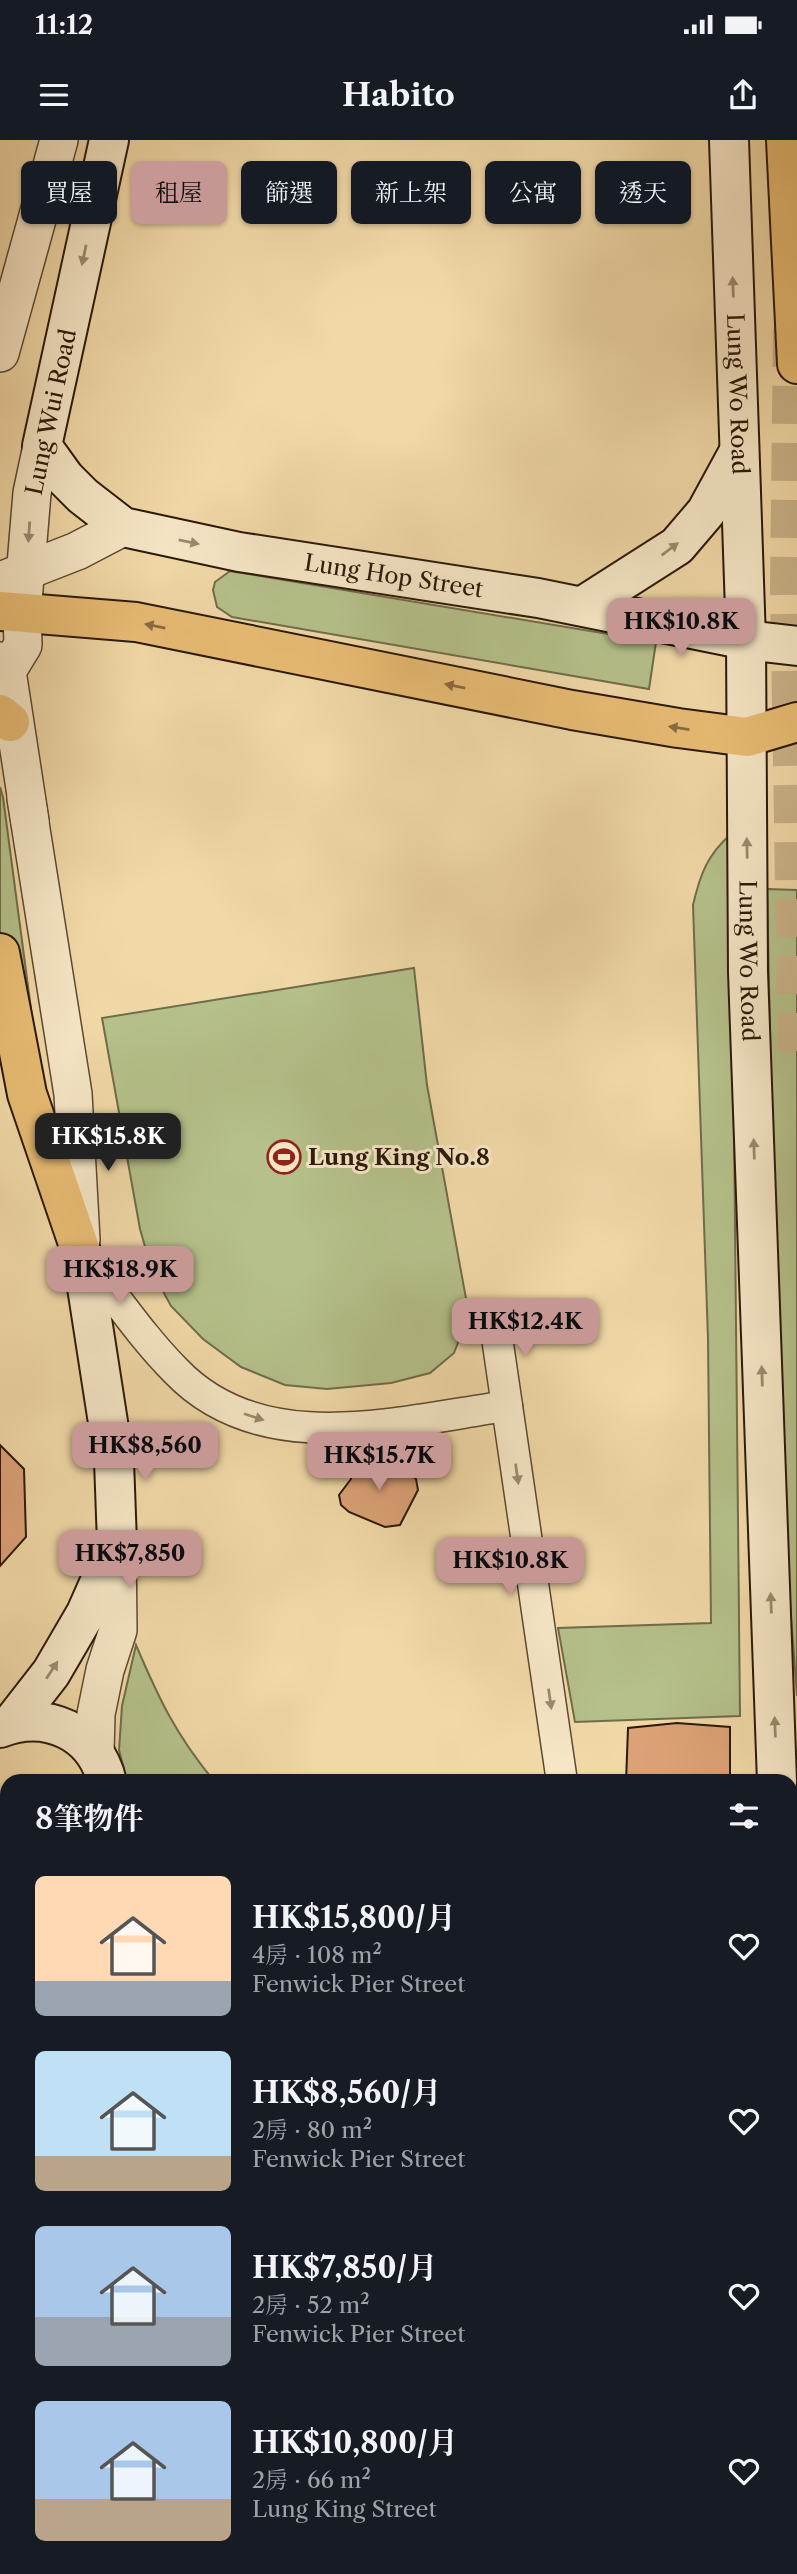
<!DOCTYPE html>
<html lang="zh-TW">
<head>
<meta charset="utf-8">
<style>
  :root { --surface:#171b24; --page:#242831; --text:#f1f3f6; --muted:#9ea1a6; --accent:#c59692 }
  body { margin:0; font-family:"Libre Caslon Text","Noto Serif TC",serif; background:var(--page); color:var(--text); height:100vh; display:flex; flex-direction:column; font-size:26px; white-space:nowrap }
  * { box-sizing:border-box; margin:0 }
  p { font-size:23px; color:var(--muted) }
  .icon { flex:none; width:38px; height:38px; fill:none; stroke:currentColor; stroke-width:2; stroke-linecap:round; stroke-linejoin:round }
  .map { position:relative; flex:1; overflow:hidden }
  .panel { position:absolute; left:0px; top:1634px; width:798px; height:800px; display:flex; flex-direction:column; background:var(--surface); border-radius:21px 21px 0 0; box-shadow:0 2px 5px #0004 }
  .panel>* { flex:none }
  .banner { position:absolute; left:21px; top:21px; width:756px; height:63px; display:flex; gap:14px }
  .price { position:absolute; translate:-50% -60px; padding:0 16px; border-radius:14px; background:var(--accent); color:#111; font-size:23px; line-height:46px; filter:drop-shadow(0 2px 4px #0008) }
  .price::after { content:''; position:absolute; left:50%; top:42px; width:21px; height:16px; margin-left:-10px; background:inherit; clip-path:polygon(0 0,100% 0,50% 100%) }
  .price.active { background:#222; color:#fff }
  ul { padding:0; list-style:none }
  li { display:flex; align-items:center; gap:21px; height:175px; padding:0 35px }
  li span { display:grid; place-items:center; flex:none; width:196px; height:140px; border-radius:10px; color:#555 }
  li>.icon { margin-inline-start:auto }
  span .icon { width:84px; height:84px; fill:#fffc; stroke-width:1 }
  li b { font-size:30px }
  h2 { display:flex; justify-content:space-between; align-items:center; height:84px; padding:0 35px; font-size:30px }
  .pill { padding:0 24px; border-radius:10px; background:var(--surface); box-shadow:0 2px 5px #0004; font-size:24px; line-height:63px }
  .pill.active { background:var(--accent); color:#111 }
  .status { display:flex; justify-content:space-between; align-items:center; height:49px; padding:0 35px; background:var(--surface); direction:ltr }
  .status svg { height:19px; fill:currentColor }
  header { display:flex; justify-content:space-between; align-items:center; height:91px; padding:0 35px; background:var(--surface); font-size:32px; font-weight:700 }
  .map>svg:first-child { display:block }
</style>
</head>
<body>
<div class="status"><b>11:12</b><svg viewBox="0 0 49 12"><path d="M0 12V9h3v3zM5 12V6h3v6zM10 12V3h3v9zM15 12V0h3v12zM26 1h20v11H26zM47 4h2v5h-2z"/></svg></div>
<header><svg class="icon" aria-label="menu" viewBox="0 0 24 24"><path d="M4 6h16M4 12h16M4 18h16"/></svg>Habito<svg class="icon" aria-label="share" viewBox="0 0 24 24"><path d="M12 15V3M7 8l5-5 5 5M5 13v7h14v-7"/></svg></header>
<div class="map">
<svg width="797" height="2434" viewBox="0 0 797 2434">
  <rect width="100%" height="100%" fill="#f1d8a7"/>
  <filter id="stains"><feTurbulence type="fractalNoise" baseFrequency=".00286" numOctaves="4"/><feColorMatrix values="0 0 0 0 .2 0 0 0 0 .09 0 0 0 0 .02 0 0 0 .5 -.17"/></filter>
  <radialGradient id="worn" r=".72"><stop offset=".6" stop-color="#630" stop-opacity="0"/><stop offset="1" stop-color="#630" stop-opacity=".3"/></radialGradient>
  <g fill="#b5c08a" stroke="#706c4a" stroke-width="2">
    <polygon points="230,431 656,502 649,549 232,477 217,467 213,450 215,442"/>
    <polygon points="0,647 3,657 33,884 0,837"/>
    <path d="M731 694 740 1576 575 1582 558 1488 711 1483 708 1199 693 765C700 735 707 715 731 694Z"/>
    <polygon points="767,749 797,750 797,1556 779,1317"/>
    <polygon points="414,828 427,945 469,1175 454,1213 430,1233 391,1243 327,1249 285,1245 241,1227 203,1199 171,1166 152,1131 140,1089 102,878"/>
    <path d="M136 1505C159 1559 176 1595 214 1641H127L119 1610 122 1566Z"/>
  </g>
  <g fill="#dca177" stroke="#2b190a" stroke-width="2">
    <polygon points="0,1305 24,1329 26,1397 0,1426"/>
    <polygon points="365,1315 406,1330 416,1339 418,1350 400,1385 385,1387 349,1372 341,1365 339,1355 351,1339 352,1323"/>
    <polygon points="677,1583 730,1587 730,1642 626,1642 628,1588"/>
  </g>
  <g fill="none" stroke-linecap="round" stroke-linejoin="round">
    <polyline stroke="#c9b288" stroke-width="38" stroke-dasharray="38 19" stroke-linecap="butt" points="792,189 789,447 797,914"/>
    <defs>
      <g id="minor">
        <path d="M82 1115C113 1153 141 1196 176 1231 262 1321 400 1281 507 1266"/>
        <polyline points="494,1177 562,1642"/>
        <polyline points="555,2427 556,2434"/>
      </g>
      <g id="tertiary">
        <polyline points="0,213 59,0"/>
        <polyline points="8,438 77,411 123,387"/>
        <polyline points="0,521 7,531 30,681"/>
        <polyline points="7,531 23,505 22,473 32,353 42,306"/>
        <polyline points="26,658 73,954 81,1100"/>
        <polyline points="95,1613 96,1574 105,1530 118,1490 117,1403"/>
        <polyline points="0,1816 7,1804"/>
        <polyline points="0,2371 7,2423"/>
      </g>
      <g id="secondary">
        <path id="s1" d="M109 0 42 306 65 338 83 356 123 387 239 412 538 458 746 500 797 506"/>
        <path id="s2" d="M729 0 746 500 748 832 777 1642"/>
        <polyline points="583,466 677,406 706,372 737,315"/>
        <polyline points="12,1583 51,1533 86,1473 117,1403 114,1321 82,1115"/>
        <path d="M0 1588C46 1570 95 1591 107 1642"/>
        <polyline points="0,1724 7,1727"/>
        <polyline points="791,1944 797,2056"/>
      </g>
      <g id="primary">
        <polyline points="786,0 797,224"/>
        <polyline points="0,471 136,482 572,570 678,588 747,597 797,582"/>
        <polyline points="0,574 10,582"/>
      </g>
      <polyline id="trunk" points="0,813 27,954 82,1115"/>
      <polyline id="motorway" points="775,2427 776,2434"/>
    </defs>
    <use href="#minor" stroke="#5c4931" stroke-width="33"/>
    <use href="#tertiary" stroke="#5c4931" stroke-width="40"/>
    <use href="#secondary" stroke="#2b190a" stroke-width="42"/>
    <use href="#primary" stroke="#2b190a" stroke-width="42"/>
    <use href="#trunk" stroke="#2b190a" stroke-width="42"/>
    <use href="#motorway" stroke="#2b190a" stroke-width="42"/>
    <use href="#minor" stroke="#f6e6c6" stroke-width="30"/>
    <use href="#tertiary" stroke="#f6e6c6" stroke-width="37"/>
    <use href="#secondary" stroke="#f6e6c6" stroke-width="38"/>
    <use href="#primary" stroke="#e8bc74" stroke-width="38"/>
    <use href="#trunk" stroke="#e8bc74" stroke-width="38"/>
    <use href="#motorway" stroke="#e8bc74" stroke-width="38"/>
  </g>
  <defs><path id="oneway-solid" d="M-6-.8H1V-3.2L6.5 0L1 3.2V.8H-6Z" transform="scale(1.75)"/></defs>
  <g fill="#9b8a71">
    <use href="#oneway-solid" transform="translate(84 115) rotate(102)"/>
    <use href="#oneway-solid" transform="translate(733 147) rotate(-92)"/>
    <use href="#oneway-solid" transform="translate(29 392) rotate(94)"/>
    <use href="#oneway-solid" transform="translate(189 402) rotate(12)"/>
    <use href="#oneway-solid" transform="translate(670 409) rotate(-37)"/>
    <use href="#oneway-solid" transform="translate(747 708) rotate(-91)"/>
    <use href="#oneway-solid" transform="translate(754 1009) rotate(-92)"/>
    <use href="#oneway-solid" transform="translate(762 1236) rotate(-92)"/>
    <use href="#oneway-solid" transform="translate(254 1277) rotate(18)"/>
    <use href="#oneway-solid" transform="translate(517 1334) rotate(82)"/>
    <use href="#oneway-solid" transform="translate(771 1463) rotate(-92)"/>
    <use href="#oneway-solid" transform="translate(52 1530) rotate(-57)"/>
    <use href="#oneway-solid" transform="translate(550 1559) rotate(82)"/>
    <use href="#oneway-solid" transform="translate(775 1587) rotate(-92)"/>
  </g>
  <g fill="#8a6a3f">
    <use href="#oneway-solid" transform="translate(155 486) rotate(-169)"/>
    <use href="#oneway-solid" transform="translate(455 546) rotate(-169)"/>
    <use href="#oneway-solid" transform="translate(679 588) rotate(-171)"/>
  </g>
  <defs>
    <symbol id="stadium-ring" viewBox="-11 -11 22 22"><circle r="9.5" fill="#f6e6c6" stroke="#8f2418" stroke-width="1.5"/><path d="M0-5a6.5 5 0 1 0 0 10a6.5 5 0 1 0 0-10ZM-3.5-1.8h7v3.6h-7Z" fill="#8f2418"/></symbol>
  </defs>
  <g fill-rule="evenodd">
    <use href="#stadium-ring" x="265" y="998" width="38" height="38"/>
  </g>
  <g text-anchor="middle" stroke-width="6" stroke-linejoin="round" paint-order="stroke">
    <g font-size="23" fill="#2b190a" stroke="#f6e6c6">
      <text dy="8" stroke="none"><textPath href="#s2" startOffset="254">Lung Wo Road</textPath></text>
      <text transform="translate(51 272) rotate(-78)" y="8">Lung Wui Road</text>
      <text dy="8" stroke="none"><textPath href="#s1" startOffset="704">Lung Hop Street</textPath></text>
      <text dy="8" stroke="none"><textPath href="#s2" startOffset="821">Lung Wo Road</textPath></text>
    </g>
    <g font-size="23" font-weight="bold" fill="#2b190a" stroke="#f6e6c6" text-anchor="start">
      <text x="308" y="1025">Lung King No.8</text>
    </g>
  </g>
  <rect width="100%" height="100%" filter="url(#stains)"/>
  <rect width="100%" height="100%" fill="url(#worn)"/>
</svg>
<b class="price" style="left:681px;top:518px">HK$10.8K</b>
<b class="price active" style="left:108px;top:1033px">HK$15.8K</b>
<b class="price" style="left:120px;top:1166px">HK$18.9K</b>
<b class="price" style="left:525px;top:1218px">HK$12.4K</b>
<b class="price" style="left:145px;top:1342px">HK$8,560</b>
<b class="price" style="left:379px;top:1352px">HK$15.7K</b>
<b class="price" style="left:130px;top:1450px">HK$7,850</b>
<b class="price" style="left:510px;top:1457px">HK$10.8K</b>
<div class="banner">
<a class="pill">買屋</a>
<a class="pill active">租屋</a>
<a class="pill">篩選</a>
<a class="pill">新上架</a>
<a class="pill">公寓</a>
<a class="pill">透天</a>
</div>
<section class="panel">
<h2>8筆物件<svg class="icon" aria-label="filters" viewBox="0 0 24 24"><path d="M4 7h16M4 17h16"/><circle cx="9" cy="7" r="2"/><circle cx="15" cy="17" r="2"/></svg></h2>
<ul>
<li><span style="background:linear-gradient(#ffd9b3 75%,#9aa5b1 0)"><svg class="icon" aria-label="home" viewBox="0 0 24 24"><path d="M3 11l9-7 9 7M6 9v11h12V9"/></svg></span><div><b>HK$15,800/月</b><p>4房 · 108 m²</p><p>Fenwick Pier Street</p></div><svg class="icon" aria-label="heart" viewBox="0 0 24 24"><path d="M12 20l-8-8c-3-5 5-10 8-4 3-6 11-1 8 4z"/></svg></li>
<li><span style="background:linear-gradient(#bfe0f5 75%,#b9a48a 0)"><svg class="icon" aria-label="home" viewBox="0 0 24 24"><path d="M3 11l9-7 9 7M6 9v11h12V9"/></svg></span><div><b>HK$8,560/月</b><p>2房 · 80 m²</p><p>Fenwick Pier Street</p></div><svg class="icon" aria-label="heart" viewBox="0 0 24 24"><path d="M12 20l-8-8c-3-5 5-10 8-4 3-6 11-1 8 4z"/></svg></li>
<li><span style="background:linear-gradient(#a9c7e8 65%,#9aa5b1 0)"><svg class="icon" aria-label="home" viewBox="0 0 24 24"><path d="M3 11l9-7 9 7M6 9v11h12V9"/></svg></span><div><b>HK$7,850/月</b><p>2房 · 52 m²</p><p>Fenwick Pier Street</p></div><svg class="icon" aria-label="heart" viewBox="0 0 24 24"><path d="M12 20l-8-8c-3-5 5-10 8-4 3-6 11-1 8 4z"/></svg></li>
<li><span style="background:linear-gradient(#a9c7e8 70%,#b9a48a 0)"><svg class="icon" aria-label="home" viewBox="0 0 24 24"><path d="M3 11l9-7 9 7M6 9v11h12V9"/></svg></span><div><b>HK$10,800/月</b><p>2房 · 66 m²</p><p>Lung King Street</p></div><svg class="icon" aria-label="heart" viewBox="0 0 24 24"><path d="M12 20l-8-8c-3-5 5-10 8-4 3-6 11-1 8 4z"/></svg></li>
</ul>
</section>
</div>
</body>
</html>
